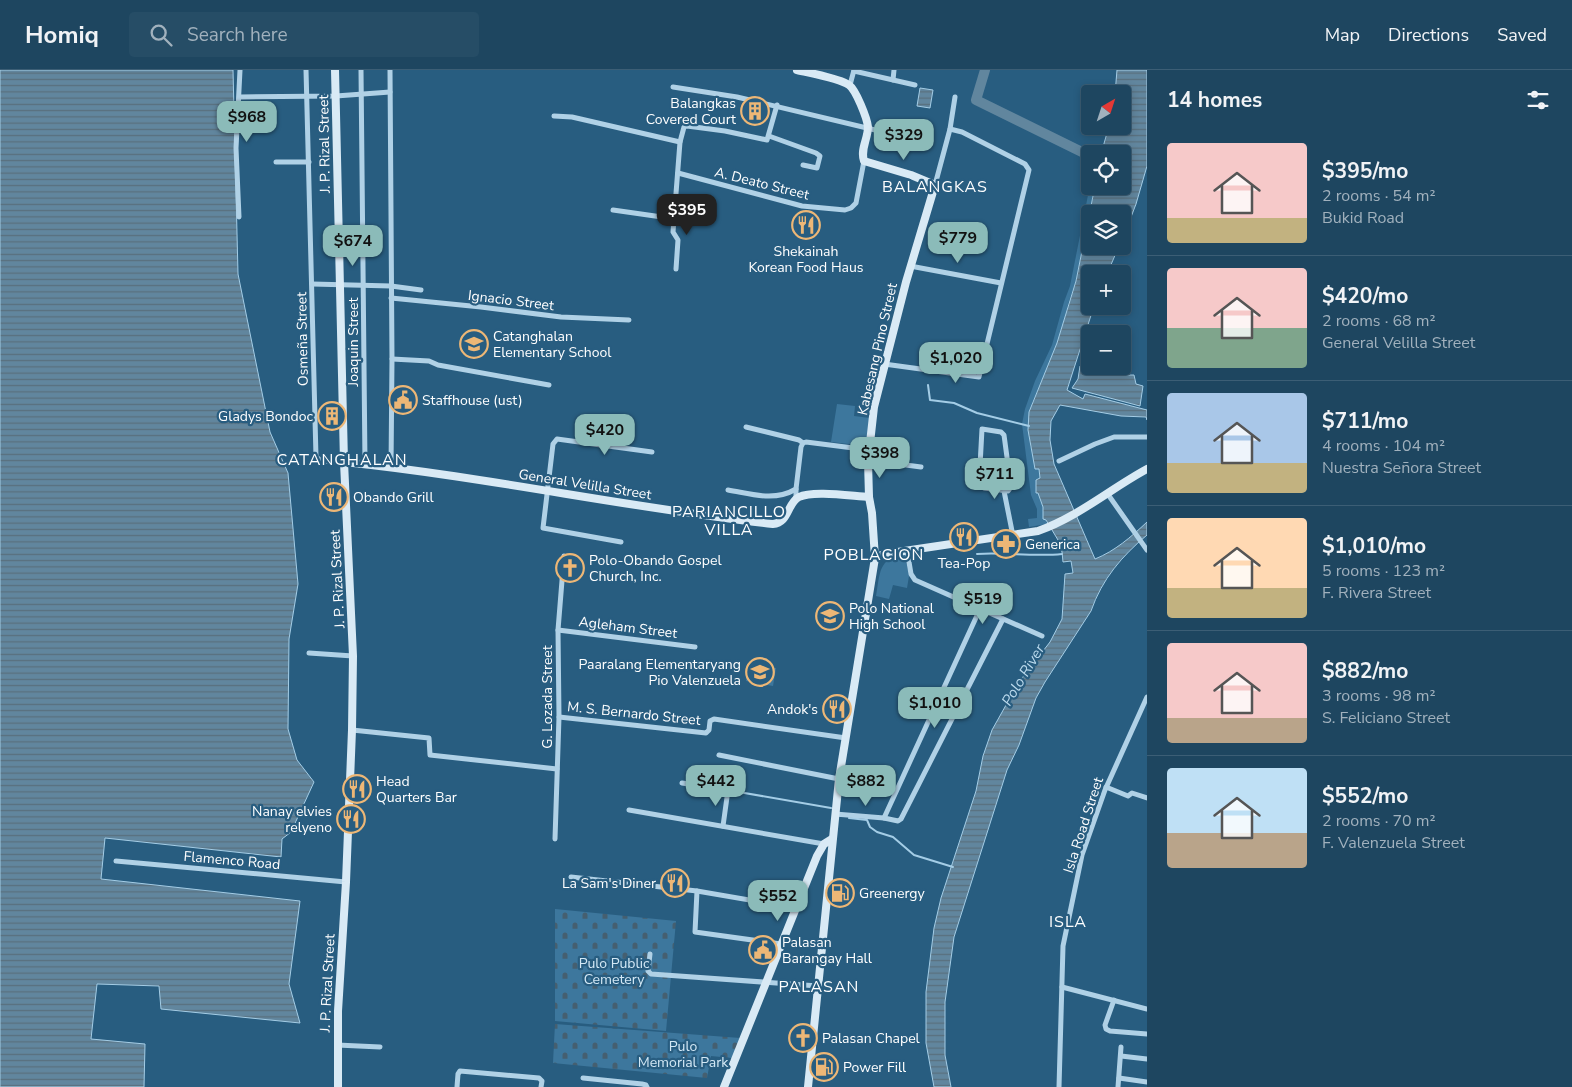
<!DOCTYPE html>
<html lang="en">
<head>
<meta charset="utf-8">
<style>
  :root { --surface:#1e4660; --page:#264d66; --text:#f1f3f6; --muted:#a1b1bd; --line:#3c5e75; --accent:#8bbbb9 }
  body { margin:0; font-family:"Nunito Sans",sans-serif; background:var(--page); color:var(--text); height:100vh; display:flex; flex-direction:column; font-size:19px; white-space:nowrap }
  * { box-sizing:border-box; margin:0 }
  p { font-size:16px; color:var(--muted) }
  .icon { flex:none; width:28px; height:28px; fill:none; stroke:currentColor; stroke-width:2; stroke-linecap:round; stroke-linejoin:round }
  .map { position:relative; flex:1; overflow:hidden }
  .side { display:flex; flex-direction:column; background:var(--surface); width:425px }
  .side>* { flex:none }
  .needle { width:32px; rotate:39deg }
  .controls { position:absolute; left:1081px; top:15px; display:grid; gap:10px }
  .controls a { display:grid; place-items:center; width:50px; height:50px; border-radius:5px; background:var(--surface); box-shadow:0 2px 8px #0003,0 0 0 1px var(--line); font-size:25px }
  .price { position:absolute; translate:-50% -42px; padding:0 11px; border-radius:10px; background:var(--accent); color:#111; font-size:16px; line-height:32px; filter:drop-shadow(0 1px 2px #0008) }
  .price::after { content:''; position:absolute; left:50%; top:30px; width:15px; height:11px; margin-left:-8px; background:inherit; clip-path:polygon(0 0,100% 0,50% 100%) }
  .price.selected { background:#222; color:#fff }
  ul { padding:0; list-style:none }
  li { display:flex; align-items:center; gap:15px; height:125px; padding:0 20px }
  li+li { border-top:1px solid var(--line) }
  li span { display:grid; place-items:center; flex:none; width:140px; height:100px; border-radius:5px; color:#555 }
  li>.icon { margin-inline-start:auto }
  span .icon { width:60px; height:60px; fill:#fffc; stroke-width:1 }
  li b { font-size:21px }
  h2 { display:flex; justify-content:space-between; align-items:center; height:60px; padding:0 20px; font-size:21px }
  header { display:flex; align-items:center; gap:30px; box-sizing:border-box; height:70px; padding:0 25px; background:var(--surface); border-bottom:1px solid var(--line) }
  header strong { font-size:24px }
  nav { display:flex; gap:28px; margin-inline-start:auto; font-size:18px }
  .search { width:350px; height:45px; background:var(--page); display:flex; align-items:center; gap:12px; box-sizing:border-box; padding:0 18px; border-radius:5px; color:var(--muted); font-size:19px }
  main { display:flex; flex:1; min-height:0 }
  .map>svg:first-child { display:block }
</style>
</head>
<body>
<header>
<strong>Homiq</strong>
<div class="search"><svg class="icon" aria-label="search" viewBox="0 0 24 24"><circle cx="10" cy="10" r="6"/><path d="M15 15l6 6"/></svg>Search here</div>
<nav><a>Map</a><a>Directions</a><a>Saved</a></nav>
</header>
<main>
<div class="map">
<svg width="1147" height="1017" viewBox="0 0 1147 1017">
  <defs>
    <pattern id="cemetery-stones" width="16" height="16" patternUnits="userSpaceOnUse" patternTransform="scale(1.25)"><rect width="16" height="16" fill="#3d779d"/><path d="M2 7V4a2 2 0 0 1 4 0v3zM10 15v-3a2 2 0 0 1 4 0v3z" fill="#455f70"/></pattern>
    <pattern id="water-rules" width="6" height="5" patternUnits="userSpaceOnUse" patternTransform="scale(1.25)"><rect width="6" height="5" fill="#61869e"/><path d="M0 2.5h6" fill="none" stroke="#596f7d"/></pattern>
  </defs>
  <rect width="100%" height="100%" fill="#285d80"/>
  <g fill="#3d779d">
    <polygon points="1090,115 1095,116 1076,211 1069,231 1058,276 1032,333 1030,376 1033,381 1035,399 1039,399 1047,454 1029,457 1028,449 1037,448 1037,439 1031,425 1022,354 1025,339 1035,311 1052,275 1064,232 1070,216"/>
    <polygon points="837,334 855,336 854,346 870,348 866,376 831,372"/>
    <path d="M905 485 909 506 907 518 893 515 889 529 876 526C880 504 878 487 905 485Z"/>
    <polygon points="748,593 776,598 773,616 746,611"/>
  </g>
  <g fill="url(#cemetery-stones)">
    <polygon points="555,839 676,851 666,961 555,951"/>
    <polygon points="555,954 740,968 732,988 711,986 707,1008 553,993"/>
  </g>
  <g fill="url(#water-rules)" stroke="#a4cde6">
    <polygon points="0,0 233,0 238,204 270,362 288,403 298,514 289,569 288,659 297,690 314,712 291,762 282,769 281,787 105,768 101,809 300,831 289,914 300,953 161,939 159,916 97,914 91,969 145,974 144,1017 0,1017"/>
    <path d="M1117 0H1147V96L1136 134 1123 168 1122 144H1090V176H1119L1107 204H1090V236H1094L1067 320 1083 329 1085 324 1147 340V350L1146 347 1121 346 1060 335 1051 351 1050 370 1054 394 1095 489C1115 481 1131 467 1147 452V465C1122 486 1102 509 1091 541L1045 612 1036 628 1019 675 1007 700 954 867 945 932V985L951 1017H934L926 973V922L934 858 941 828 976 721 983 686 992 660 1015 619 1019 621 1022 614 1019 612 1050 572 1062 549 1065 504 1073 503 1071 491 1063 492 1062 482 1058 470 1046 450 1043 449V437L1038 423H1036V410L1040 408 1039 399H1035L1028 360 1029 342 1057 273 1076 211 1095 116H1122V84H1101L1109 56H1122V24H1115Z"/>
    <polygon points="920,18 933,20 930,38 917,36"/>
    <polygon points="1080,296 1117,305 1134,305 1136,314 1143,316 1140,336 1072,318 1078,309"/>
  </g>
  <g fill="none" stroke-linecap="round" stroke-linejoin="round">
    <g stroke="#a4cde6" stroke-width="2">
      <polyline points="928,315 930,330 954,333 977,343 1029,356"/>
      <path d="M977 484C1005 482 1034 487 1062 484"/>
      <polyline points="733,721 831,738"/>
      <polyline points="849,748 867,750 870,757 877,762 893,767 914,785 953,797"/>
    </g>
    <polyline stroke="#61869e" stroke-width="10" points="985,0 976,30 1090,86"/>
    <g stroke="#b0d1e6" stroke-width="5">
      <polyline points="306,0 316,387 322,391 344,392"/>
      <polyline points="361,0 365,394"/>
      <polyline points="390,0 392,289 391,398"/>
      <polyline points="854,1 915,15"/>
      <polyline points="893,10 894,0"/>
      <polyline points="850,15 854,0"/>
      <polyline points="673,17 737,27 913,69"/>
      <polyline points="240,27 336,26 390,22"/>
      <polyline points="554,46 572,47 680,72"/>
      <polyline points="769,66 816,83 820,86 817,98 803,95"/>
      <polyline points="276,92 309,92"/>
      <polyline points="678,103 802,136 845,140 851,138 856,133 864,91"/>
      <polyline points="935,115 950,59 955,27"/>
      <polyline points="613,140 676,149"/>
      <polyline points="239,147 236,78 240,0"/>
      <polyline points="910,196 1001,213"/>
      <polyline points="676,199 678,170 673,162 680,72 684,57 687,56 725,61 767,70 777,35"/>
      <polyline points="312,214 391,216 421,220"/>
      <polyline points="391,228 481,237 561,247 629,250"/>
      <polyline points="392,289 429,291 438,295 549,315"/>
      <polyline points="884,294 979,307 1029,100 1025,94 962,62 950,59"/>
      <polyline points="746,357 799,370 803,373 806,372 869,380"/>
      <polygon points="982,359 1001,362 1004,365 1011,417 1008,421 984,418 979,414"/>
      <polyline points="868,390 921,397"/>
      <polyline points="1059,391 1095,374 1114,367 1147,367"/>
      <path d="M728 420C752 424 774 432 796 419"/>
      <polyline points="1004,421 1013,466"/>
      <polyline points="1107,423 1147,480"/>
      <polyline points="796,429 796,419 801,377 803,373"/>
      <polyline points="621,472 543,458 553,374 557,369 652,382"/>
      <polyline points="907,480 911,504 915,510 1042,566"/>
      <polyline points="558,560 695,577"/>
      <polyline points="309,583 353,586"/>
      <polyline points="559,647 706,663 709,660 710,651 714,649 846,668"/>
      <polyline points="352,660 429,668 430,685 557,699"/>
      <polyline points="719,685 839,709"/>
      <polyline points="682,713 728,720 723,756"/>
      <polyline points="1106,717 1128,726 1132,723 1147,728"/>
      <polyline points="629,740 824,774"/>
      <polyline points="835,744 884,748 898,751 901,749 1003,549"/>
      <polyline points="884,748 980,539"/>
      <polyline points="555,769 559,647 558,560 564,486"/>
      <polyline points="116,791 346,812"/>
      <polyline points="571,807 697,821 796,838"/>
      <polyline points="697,821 695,862 781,874"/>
      <polyline points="650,884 648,901 651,904 818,916"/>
      <polyline points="1062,917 1147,939"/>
      <polyline points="1114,930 1105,955 1106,959 1110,961 1147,964"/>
      <polyline points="337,975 380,977"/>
      <polyline points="1121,986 1147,989"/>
      <polyline points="583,1008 642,1014 646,1015 647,1017"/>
      <polyline points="1119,1008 1147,1012"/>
      <polyline points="457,1017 458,1004 460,1001 539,1008 542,1011 541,1017"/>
      <polyline points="1059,1017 1063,876 1082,785 1105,720 1147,627"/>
      <polyline points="1118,1017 1121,977"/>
    </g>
    <g stroke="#d9eaf5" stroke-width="8">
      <polyline points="335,0 344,392 353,586 352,660 346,812 338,941 338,1017"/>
      <path d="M797 0C809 3 839 8 849 15 856 20 867 48 868 57 868 69 860 79 864 91L911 105 935 115 906 212 874 337 868 391 869 427 872 443 875 488 839 709 808 1017"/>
      <path d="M344 392C488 407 629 438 773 454 789 453 787 433 799 427 813 420 851 426 869 427"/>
      <path d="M875 488 884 484 1038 461C1078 447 1110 419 1147 399"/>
      <polyline points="724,1017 817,786 824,774 832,769"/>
    </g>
  </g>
  <defs>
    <symbol id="building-ring" viewBox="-11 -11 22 22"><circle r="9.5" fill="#285d80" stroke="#edb776" stroke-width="1.5"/><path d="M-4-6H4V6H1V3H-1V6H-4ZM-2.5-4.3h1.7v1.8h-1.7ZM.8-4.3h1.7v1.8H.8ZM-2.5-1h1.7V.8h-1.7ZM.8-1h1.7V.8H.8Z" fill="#edb776"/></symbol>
    <symbol id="restaurant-ring" viewBox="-11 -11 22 22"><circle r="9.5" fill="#285d80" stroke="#edb776" stroke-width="1.5"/><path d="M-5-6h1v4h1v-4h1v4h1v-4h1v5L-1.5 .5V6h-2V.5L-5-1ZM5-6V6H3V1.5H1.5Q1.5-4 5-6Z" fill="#edb776"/></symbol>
    <symbol id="school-ring" viewBox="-11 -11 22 22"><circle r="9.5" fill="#285d80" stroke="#edb776" stroke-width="1.5"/><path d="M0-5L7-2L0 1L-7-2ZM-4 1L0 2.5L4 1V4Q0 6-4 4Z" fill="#edb776"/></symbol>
    <symbol id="civic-ring" viewBox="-11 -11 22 22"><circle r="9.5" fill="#285d80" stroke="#edb776" stroke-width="1.5"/><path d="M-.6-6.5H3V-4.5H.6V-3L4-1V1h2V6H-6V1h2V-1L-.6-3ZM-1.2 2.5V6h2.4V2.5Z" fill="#edb776"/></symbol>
    <symbol id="pharmacy-ring" viewBox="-11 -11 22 22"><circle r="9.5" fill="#285d80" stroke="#edb776" stroke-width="1.5"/><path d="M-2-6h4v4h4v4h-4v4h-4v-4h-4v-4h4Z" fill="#edb776"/></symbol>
    <symbol id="church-ring" viewBox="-11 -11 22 22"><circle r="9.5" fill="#285d80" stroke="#edb776" stroke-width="1.5"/><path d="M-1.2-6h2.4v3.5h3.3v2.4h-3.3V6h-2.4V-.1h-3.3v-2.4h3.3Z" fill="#edb776"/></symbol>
    <symbol id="fuel-ring" viewBox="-11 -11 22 22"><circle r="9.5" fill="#285d80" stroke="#edb776" stroke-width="1.5"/><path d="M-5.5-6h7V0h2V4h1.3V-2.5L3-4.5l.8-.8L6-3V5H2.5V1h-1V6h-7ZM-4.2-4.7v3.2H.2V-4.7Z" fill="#edb776"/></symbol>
  </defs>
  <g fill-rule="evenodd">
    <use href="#building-ring" x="739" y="25" width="32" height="32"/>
    <use href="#restaurant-ring" x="790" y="139" width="32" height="32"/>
    <use href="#school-ring" x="458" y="258" width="32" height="32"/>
    <use href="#civic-ring" x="387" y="314" width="32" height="32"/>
    <use href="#building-ring" x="316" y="330" width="32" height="32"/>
    <use href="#restaurant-ring" x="318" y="411" width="32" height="32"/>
    <use href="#restaurant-ring" x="948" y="451" width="32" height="32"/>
    <use href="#pharmacy-ring" x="990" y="458" width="32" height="32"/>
    <use href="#church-ring" x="554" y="482" width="32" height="32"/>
    <use href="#school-ring" x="814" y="530" width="32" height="32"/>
    <use href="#school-ring" x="744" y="586" width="32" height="32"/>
    <use href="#restaurant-ring" x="821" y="623" width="32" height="32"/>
    <use href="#restaurant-ring" x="341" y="703" width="32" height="32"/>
    <use href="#restaurant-ring" x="335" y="733" width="32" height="32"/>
    <use href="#restaurant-ring" x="659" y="797" width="32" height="32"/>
    <use href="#fuel-ring" x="824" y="807" width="32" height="32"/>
    <use href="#civic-ring" x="747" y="864" width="32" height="32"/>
    <use href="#church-ring" x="787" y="952" width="32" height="32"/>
    <use href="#fuel-ring" x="808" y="981" width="32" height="32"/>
  </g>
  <g text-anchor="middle" stroke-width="4.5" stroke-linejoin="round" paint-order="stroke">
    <g font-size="14" fill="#fff" stroke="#285d80" text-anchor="start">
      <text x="736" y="38" text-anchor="end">Balangkas<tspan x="736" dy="16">Covered Court</tspan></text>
      <text x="806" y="186" text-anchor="middle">Shekainah<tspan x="806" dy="16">Korean Food Haus</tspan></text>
      <text x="493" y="271">Catanghalan<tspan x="493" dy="16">Elementary School</tspan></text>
      <text x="422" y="335">Staffhouse (ust)</text>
      <text x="313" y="351" text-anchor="end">Gladys Bondoc</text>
      <text x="353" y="432">Obando Grill</text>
      <text x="1025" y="479">Generica</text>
      <text x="589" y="495">Polo-Obando Gospel<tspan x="589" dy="16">Church, Inc.</tspan></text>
      <text x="964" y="498" text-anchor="middle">Tea-Pop</text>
      <text x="849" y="543">Polo National<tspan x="849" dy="16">High School</tspan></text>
      <text x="741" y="599" text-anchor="end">Paaralang Elementaryang<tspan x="741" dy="16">Pio Valenzuela</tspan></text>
      <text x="818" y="644" text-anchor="end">Andok's</text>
      <text x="376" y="716">Head<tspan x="376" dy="16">Quarters Bar</tspan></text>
      <text x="332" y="746" text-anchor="end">Nanay elvies<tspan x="332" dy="16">relyeno</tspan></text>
      <text x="656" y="818" text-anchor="end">La Sam's Diner</text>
      <text x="859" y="828">Greenergy</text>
      <text x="782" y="877">Palasan<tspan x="782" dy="16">Barangay Hall</tspan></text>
      <text x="822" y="973">Palasan Chapel</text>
      <text x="843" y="1002">Power Fill</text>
    </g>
    <g font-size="14" fill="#fff" stroke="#285d80">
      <text transform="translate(324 74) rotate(-91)" y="5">J. P. Rizal Street</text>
      <text transform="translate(762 113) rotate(14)" y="5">A. Deato Street</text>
      <text transform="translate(511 230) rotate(7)" y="5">Ignacio Street</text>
      <text transform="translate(302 269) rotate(-91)" y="5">Osmeña Street</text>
      <text transform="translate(353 272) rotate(-90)" y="5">Joaquin Street</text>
      <text transform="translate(877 279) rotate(-77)" y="5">Kabesang Pino Street</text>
      <text transform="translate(585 414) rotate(9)" y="5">General Velilla Street</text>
      <text transform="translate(337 509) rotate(-93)" y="5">J. P. Rizal Street</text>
      <text transform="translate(628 557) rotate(7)" y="5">Agleham Street</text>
      <text transform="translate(547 627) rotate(-90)" y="5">G. Lozada Street</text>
      <text transform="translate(634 643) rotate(6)" y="5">M. S. Bernardo Street</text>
      <text transform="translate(1083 755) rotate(-72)" y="5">Isla Road Street</text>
      <text transform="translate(232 790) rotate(5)" y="5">Flamenco Road</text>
      <text transform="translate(327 913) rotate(-87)" y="5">J. P. Rizal Street</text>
    </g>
    <g font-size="14" fill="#d3e8f5" stroke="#285d80">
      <text x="614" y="898">Pulo Public<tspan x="614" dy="16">Cemetery</tspan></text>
      <text x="683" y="981">Pulo<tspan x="683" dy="16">Memorial Park</tspan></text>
    </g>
    <g font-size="15" font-style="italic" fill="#bbdaed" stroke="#285d80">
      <text transform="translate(1023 605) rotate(-59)" y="5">Polo River</text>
    </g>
    <g font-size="16" letter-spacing="1" fill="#fff" stroke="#285d80">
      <text x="935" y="122">BALANGKAS</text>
      <text x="342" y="395">CATANGHALAN</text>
      <text x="729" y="447">PARIANCILLO<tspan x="729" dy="18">VILLA</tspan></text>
      <text x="874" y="490">POBLACION</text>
      <text x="1068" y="857">ISLA</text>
      <text x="819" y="922">PALASAN</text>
    </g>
  </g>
</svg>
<div class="controls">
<a><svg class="needle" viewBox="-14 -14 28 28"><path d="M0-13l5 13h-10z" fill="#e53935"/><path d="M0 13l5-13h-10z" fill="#a1b1bd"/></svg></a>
<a><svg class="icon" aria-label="locate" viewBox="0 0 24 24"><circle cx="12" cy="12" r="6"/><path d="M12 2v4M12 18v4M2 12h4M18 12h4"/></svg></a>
<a><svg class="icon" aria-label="layers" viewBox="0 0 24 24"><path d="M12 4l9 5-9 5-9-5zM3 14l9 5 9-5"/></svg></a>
<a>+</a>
<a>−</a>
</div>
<b class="price" style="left:247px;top:73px">$968</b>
<b class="price" style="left:904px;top:91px">$329</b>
<b class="price selected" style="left:687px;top:166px">$395</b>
<b class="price" style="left:958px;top:194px">$779</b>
<b class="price" style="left:353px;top:197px">$674</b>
<b class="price" style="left:956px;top:314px">$1,020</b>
<b class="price" style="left:605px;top:386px">$420</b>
<b class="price" style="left:880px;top:409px">$398</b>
<b class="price" style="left:995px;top:430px">$711</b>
<b class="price" style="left:983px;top:555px">$519</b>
<b class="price" style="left:935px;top:659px">$1,010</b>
<b class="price" style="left:716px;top:737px">$442</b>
<b class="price" style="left:866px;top:737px">$882</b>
<b class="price" style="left:778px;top:852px">$552</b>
</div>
<section class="side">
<h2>14 homes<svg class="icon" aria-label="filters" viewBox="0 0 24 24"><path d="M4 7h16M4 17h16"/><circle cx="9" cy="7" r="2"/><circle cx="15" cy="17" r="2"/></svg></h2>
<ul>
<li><span style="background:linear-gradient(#f6c9c9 75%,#c2b280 0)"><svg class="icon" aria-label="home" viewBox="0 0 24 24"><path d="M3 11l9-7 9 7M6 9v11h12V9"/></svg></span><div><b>$395/mo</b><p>2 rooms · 54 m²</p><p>Bukid Road</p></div></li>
<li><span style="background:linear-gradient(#f6c9c9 60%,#7fa58c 0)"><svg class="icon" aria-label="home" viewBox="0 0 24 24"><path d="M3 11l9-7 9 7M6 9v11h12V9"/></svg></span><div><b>$420/mo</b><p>2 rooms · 68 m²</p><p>General Velilla Street</p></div></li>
<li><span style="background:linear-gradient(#a9c7e8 70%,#c2b280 0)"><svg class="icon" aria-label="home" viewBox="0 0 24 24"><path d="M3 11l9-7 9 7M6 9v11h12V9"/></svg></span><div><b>$711/mo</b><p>4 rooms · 104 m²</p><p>Nuestra Señora Street</p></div></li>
<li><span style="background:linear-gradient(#ffd9b3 70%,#c2b280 0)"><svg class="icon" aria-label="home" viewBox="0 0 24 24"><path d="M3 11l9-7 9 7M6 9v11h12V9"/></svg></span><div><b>$1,010/mo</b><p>5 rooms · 123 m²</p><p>F. Rivera Street</p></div></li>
<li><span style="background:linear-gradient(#f6c9c9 75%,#b9a48a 0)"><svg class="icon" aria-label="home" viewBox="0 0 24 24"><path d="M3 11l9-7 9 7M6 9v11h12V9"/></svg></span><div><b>$882/mo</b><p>3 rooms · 98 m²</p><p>S. Feliciano Street</p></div></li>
<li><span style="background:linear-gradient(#bfe0f5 65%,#b9a48a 0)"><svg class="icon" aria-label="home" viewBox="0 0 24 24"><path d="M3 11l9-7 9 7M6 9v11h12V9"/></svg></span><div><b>$552/mo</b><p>2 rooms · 70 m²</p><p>F. Valenzuela Street</p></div></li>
</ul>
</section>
</main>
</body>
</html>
